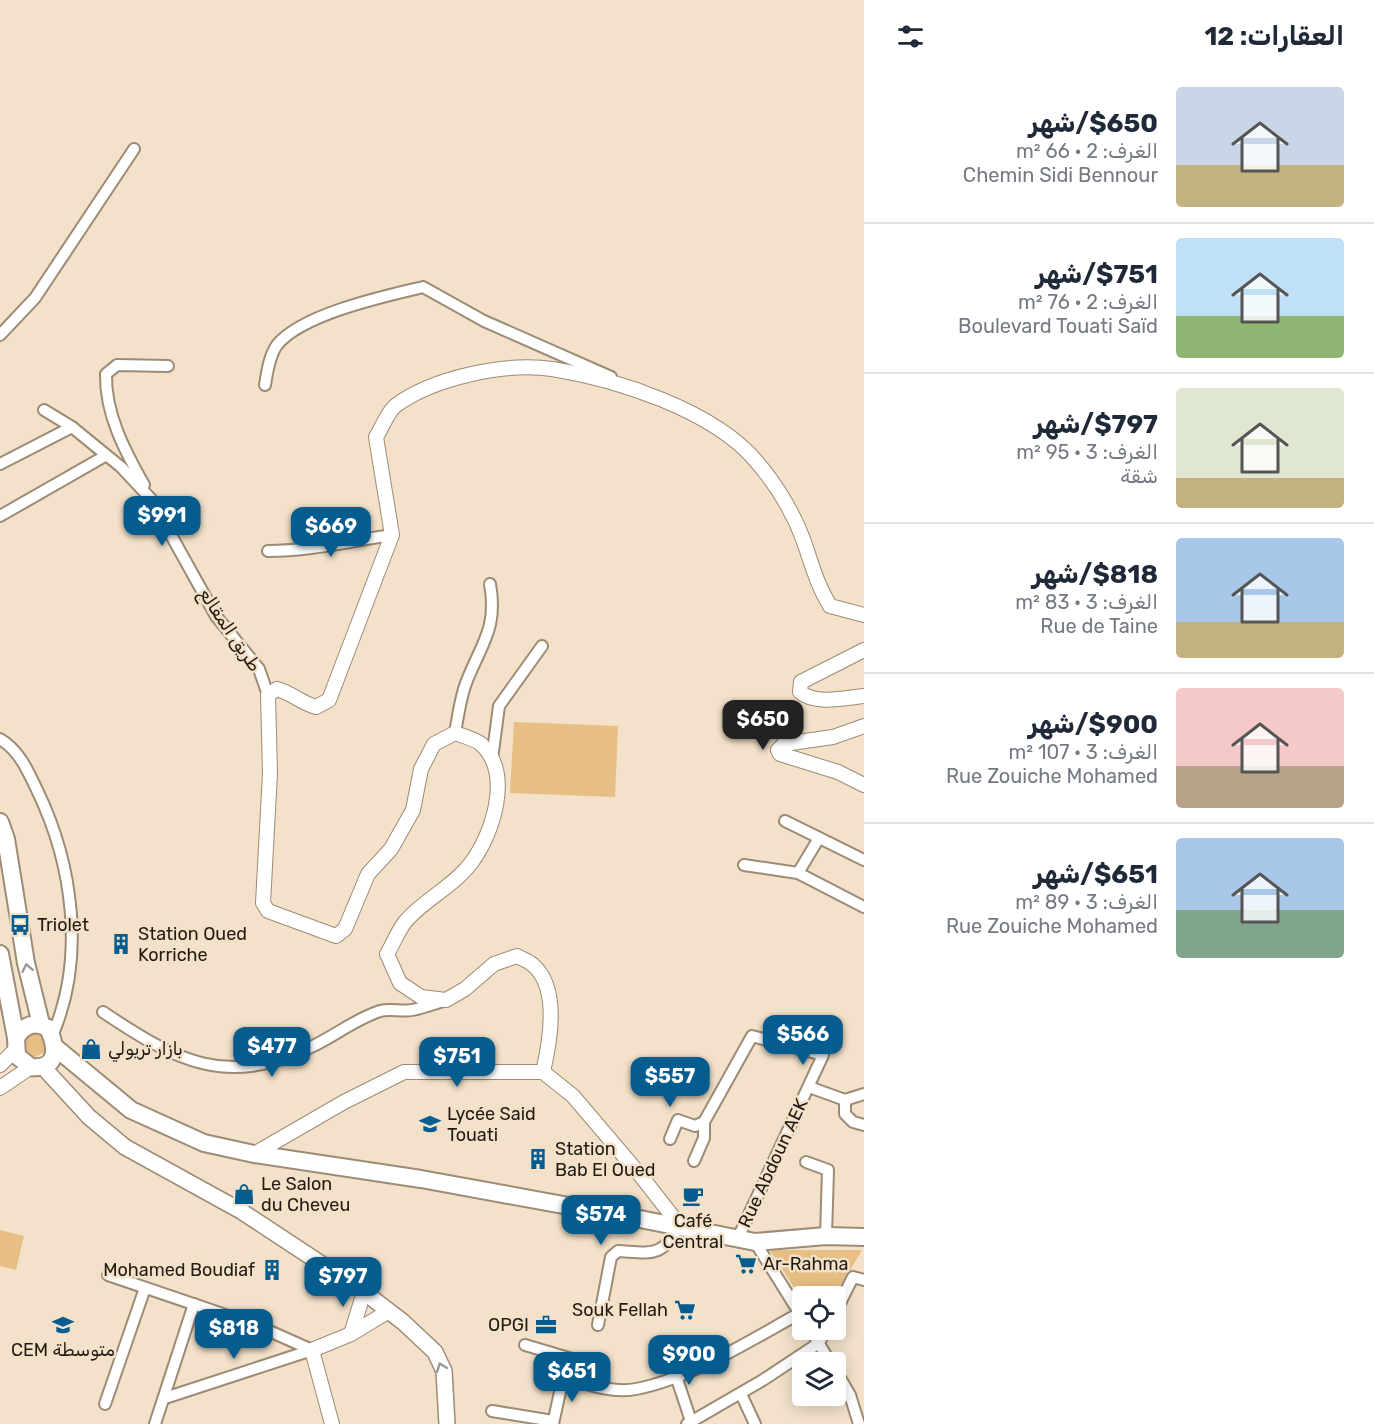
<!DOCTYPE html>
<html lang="ar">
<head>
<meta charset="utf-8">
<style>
  :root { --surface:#fff; --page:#f2f2f3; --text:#1f2937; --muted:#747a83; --line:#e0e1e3; --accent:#055c8e }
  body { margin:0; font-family:Rubik,"Noto Sans Arabic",sans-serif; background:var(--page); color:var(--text); direction:rtl; height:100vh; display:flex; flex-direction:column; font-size:22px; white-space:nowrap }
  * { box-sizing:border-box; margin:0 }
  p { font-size:20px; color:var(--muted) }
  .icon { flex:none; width:33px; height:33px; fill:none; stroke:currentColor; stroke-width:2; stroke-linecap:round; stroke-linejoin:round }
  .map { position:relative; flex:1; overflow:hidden; direction:ltr }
  .sheet { display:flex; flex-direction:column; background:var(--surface); width:510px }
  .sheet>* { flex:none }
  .tools { position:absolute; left:792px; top:1286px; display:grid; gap:12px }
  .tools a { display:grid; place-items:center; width:54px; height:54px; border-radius:6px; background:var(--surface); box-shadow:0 3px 15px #0003; font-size:30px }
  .price { position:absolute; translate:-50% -51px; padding:0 14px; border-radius:12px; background:var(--accent); color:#fff; font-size:20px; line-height:39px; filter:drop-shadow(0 2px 3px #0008) }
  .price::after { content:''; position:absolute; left:50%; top:36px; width:18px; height:14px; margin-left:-9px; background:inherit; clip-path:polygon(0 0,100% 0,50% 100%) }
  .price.on { background:#222; color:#fff }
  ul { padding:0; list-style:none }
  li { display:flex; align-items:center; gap:18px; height:150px; padding:0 30px }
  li+li { border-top:2px solid var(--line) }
  li span { display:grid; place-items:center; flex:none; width:168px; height:120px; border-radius:6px; color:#555 }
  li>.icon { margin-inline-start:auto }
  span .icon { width:72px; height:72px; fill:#fffc; stroke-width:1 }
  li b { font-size:26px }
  h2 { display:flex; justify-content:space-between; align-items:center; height:72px; padding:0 30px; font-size:26px }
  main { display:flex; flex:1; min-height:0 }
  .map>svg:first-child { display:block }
</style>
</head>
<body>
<main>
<section class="sheet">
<h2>العقارات: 12<svg class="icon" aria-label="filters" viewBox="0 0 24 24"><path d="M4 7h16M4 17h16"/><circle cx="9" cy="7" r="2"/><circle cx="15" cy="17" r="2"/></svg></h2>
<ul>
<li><span style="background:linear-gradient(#c9d6e8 65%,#c2b280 0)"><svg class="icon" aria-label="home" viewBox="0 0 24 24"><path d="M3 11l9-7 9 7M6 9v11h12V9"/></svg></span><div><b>$650/شهر</b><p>الغرف: 2 · 66 m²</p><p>Chemin Sidi Bennour</p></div></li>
<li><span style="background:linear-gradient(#bfe0f5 65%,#8fb573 0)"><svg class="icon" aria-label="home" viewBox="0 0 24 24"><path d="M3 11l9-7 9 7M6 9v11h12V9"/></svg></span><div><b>$751/شهر</b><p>الغرف: 2 · 76 m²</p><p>Boulevard Touati Saïd</p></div></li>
<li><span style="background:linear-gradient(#dfe7d0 75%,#c2b280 0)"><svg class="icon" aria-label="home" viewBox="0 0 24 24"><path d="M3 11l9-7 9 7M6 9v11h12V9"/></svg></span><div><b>$797/شهر</b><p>الغرف: 3 · 95 m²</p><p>شقة</p></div></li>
<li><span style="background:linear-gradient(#a9c7e8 70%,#c2b280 0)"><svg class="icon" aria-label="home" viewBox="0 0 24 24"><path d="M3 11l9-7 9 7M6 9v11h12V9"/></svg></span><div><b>$818/شهر</b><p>الغرف: 3 · 83 m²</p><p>Rue de Taine</p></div></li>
<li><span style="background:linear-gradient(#f6c9c9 65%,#b9a48a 0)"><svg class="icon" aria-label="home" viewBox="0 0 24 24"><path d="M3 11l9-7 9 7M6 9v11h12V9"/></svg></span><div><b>$900/شهر</b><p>الغرف: 3 · 107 m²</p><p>Rue Zouiche Mohamed</p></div></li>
<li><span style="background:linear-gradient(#a9c7e8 60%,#7fa58c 0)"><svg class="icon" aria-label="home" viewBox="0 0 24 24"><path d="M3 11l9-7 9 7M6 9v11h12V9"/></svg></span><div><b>$651/شهر</b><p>الغرف: 3 · 89 m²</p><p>Rue Zouiche Mohamed</p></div></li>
</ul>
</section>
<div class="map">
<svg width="864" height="1424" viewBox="0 0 864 1424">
  <rect width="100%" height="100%" fill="#f3e1c9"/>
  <g fill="#e7be84">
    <polygon points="514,722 618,726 615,797 510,793"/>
    <polygon points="43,1031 47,1051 35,1057 27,1054 22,1037 25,1033"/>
    <polygon points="0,1230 24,1236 16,1270 0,1266"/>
    <polygon points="770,1250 862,1250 835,1296 802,1296 802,1300"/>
  </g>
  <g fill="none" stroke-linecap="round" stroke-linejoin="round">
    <defs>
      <g id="minor">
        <polyline points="0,335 35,298 134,149"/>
        <path d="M265 385C267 373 269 356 277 345 302 314 385 296 423 287L484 321 611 377"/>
        <polyline points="44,410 72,427 121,467 151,499 216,616 259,669 268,695"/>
        <polyline points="0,464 72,427"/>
        <path d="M144 485C125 451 105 414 106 374L117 365 168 366"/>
        <polyline points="0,516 105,456"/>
        <path d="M268 551C310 551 351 541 392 535"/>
        <path d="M455 733C458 717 460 699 466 683 481 644 498 629 490 584"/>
        <path d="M0 739C19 750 28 771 37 790 73 864 86 959 52 1036"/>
        <polyline points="492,759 499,706 542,646"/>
        <polyline points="785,821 864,860"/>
        <polyline points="744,865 798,873 864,907"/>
        <polyline points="798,873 819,838"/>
        <path d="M103 1012C176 1061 226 1088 311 1047 335 1036 355 1019 380 1011 390 1008 402 1012 412 1010 423 1008 433 1004 443 1001"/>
        <polyline points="809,1087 845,1100"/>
        <polyline points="845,1100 845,1114 853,1122 864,1125"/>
        <polyline points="845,1100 864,1094"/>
        <polyline points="670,1139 678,1120 695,1126 704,1122"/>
        <polyline points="694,1161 704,1138 704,1122 752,1036 823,1055 738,1238"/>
        <polyline points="806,1162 828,1170 826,1236"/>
        <polyline points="755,1242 802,1317"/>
        <polyline points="108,1275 258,1326 312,1350"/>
        <polyline points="836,1311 853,1277 864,1280"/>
        <path d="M598 1325 611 1257 618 1251C652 1253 661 1258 680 1226"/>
        <polyline points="810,1329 830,1362"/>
        <polyline points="525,1345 599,1367 601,1387"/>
        <polyline points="836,1371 850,1395 859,1424"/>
        <polyline points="676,1376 692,1424"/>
        <polyline points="741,1394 755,1424"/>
        <polyline points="165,1398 312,1350"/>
        <polyline points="105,1404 145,1288"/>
        <polyline points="492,1411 553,1421"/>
        <polyline points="155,1424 194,1304"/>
        <path d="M553 1424 563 1378C584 1383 614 1394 636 1389 692 1378 751 1340 800 1313"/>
        <polyline points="687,1424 763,1380 819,1343 826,1329"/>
      </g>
      <g id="tertiary">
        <path d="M864 650 801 682 800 692C815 705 845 698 864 696"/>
        <polyline points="864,726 833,737 784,744 778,750 780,754 838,772 864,785"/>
        <polyline points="0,1065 15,1050"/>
        <path d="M543 1072C550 1042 560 988 533 965 529 961 522 959 517 956L494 964 465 989 446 1000 421 997 400 983 387 954C393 944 398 931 405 922 422 901 453 887 471 863 493 834 513 773 481 744 475 739 463 736 455 733L434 744 421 769 413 810 391 849 368 874 345 929 336 936 268 911 263 903 270 773 268 695 277 689C292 693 301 703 316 707L329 700 392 535 376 437C382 428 387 413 395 406 432 378 506 362 552 369 616 379 713 410 756 461 775 483 793 512 803 539 812 564 816 583 830 606L864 615"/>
        <polyline points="0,1088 31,1067"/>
        <polyline points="254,1154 344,1102 404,1072 543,1072 573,1096 641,1176 680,1226"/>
        <polyline points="351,1334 364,1292"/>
        <polyline points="332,1424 312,1350 351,1334 389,1311"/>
      </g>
      <polyline id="secondary" points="43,1067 89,1117 125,1147 241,1211 364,1292 403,1322 435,1352 444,1371 447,1424"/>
      <polyline id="primary" points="56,1048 131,1110 204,1143 254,1154 421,1179 640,1219 755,1242 826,1236 864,1237"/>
      <g id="trunk">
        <polyline points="0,822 6,839 26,963 41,1024"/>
        <path d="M0 954 16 1038 17 1056 31 1067C59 1070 57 1047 48 1028 34 1021 24 1025 16 1038"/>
      </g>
    </defs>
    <use href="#minor" stroke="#9c8b75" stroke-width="14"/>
    <use href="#tertiary" stroke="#9c8b75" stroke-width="16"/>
    <use href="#secondary" stroke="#9c8b75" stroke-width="18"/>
    <use href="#primary" stroke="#9c8b75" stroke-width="20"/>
    <use href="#trunk" stroke="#9c8b75" stroke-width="20"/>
    <use href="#minor" stroke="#fff" stroke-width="10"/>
    <use href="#tertiary" stroke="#fff" stroke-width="14"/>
    <use href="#secondary" stroke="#fff" stroke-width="15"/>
    <use href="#primary" stroke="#fff" stroke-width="16"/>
    <use href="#trunk" stroke="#fff" stroke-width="16"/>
  </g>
  <defs><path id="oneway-chevron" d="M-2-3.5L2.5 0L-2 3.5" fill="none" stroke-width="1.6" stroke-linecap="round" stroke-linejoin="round" transform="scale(1.5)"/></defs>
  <g stroke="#9b9894">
    <use href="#oneway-chevron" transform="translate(27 968) rotate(-101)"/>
    <use href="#oneway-chevron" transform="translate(441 1367) rotate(-111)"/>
  </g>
  <defs>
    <symbol id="bus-bare" viewBox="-9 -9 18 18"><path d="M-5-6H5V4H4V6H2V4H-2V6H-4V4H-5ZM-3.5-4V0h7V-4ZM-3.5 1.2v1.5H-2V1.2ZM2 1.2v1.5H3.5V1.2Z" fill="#055c8e" stroke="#f3e1c9" stroke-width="2.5" paint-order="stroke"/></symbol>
    <symbol id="building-bare" viewBox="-9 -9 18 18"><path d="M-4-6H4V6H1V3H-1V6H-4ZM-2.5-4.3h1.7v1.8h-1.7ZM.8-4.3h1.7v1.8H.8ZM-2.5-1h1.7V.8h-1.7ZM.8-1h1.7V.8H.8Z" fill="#055c8e" stroke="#f3e1c9" stroke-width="2.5" paint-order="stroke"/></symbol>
    <symbol id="shop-bare" viewBox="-9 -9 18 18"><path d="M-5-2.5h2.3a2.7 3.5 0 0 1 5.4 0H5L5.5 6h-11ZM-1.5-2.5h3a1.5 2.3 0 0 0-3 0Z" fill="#055c8e" stroke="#f3e1c9" stroke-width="2.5" paint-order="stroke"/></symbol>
    <symbol id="university-bare" viewBox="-9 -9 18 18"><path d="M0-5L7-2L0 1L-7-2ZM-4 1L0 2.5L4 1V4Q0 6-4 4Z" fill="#055c8e" stroke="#f3e1c9" stroke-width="2.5" paint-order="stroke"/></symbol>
    <symbol id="cafe-bare" viewBox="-9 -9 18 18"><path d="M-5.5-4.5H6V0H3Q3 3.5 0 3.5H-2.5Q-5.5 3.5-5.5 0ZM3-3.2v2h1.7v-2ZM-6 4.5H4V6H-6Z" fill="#055c8e" stroke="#f3e1c9" stroke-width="2.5" paint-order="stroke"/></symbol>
    <symbol id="supermarket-bare" viewBox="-9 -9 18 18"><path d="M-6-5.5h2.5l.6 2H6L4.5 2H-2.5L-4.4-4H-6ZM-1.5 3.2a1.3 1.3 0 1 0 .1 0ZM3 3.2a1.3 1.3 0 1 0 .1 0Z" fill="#055c8e" stroke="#f3e1c9" stroke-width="2.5" paint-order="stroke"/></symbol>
    <symbol id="school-bare" viewBox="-9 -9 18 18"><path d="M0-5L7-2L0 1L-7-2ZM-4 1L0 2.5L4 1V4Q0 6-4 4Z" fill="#055c8e" stroke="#f3e1c9" stroke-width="2.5" paint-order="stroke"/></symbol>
    <symbol id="office-bare" viewBox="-9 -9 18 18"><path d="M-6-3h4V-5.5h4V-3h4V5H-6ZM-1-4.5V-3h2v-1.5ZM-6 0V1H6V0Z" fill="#055c8e" stroke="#f3e1c9" stroke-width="2.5" paint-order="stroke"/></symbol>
  </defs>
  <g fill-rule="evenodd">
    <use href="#bus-bare" x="5" y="910" width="30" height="30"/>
    <use href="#building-bare" x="106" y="929" width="30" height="30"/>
    <use href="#shop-bare" x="76" y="1034" width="30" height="30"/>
    <use href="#university-bare" x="415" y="1109" width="30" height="30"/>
    <use href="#building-bare" x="523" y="1144" width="30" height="30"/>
    <use href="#shop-bare" x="229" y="1179" width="30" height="30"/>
    <use href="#cafe-bare" x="678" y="1181" width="30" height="30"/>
    <use href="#supermarket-bare" x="731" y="1249" width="30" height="30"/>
    <use href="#building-bare" x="257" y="1255" width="30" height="30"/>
    <use href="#supermarket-bare" x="670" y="1295" width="30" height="30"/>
    <use href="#school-bare" x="48" y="1310" width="30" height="30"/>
    <use href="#office-bare" x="531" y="1310" width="30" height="30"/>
  </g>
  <g text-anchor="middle" stroke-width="5" stroke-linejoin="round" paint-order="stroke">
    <g font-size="18" fill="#211b12" stroke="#f3e1c9">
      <text transform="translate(230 630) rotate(56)" y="6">طريق المقالع</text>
      <text transform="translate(773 1163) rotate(-65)" y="6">Rue Abdoun AEK</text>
    </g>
    <g font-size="18" fill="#211b12" stroke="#f3e1c9" text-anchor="start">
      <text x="37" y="931">Triolet</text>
      <text x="138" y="940">Station Oued<tspan x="138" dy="21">Korriche</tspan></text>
      <text x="108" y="1055">بازار تريولي</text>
      <text x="447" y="1120">Lycée Said<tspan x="447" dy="21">Touati</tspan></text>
      <text x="555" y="1155">Station<tspan x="555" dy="21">Bab El Oued</tspan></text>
      <text x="261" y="1190">Le Salon<tspan x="261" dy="21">du Cheveu</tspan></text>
      <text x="693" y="1227" text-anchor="middle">Café<tspan x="693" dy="21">Central</tspan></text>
      <text x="763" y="1270">Ar-Rahma</text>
      <text x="255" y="1276" text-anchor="end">Mohamed Boudiaf</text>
      <text x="668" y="1316" text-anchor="end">Souk Fellah</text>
      <text x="529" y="1331" text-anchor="end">OPGI</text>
      <text x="63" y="1356" text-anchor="middle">CEM متوسطة</text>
    </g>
  </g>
</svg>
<div class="tools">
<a><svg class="icon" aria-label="locate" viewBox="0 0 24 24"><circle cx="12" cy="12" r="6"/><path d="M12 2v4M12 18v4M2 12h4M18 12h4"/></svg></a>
<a><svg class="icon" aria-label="layers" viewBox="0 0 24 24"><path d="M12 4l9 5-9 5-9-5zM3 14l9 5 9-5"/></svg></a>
</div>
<b class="price" style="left:162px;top:547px">$991</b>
<b class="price" style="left:331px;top:558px">$669</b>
<b class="price on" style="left:763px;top:751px">$650</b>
<b class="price" style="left:803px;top:1066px">$566</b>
<b class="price" style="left:272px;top:1078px">$477</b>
<b class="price" style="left:457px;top:1088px">$751</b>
<b class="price" style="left:670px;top:1108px">$557</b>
<b class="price" style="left:601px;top:1246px">$574</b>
<b class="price" style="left:343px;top:1308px">$797</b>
<b class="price" style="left:234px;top:1360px">$818</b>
<b class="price" style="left:689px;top:1386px">$900</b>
<b class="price" style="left:572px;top:1403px">$651</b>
</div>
</main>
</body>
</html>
